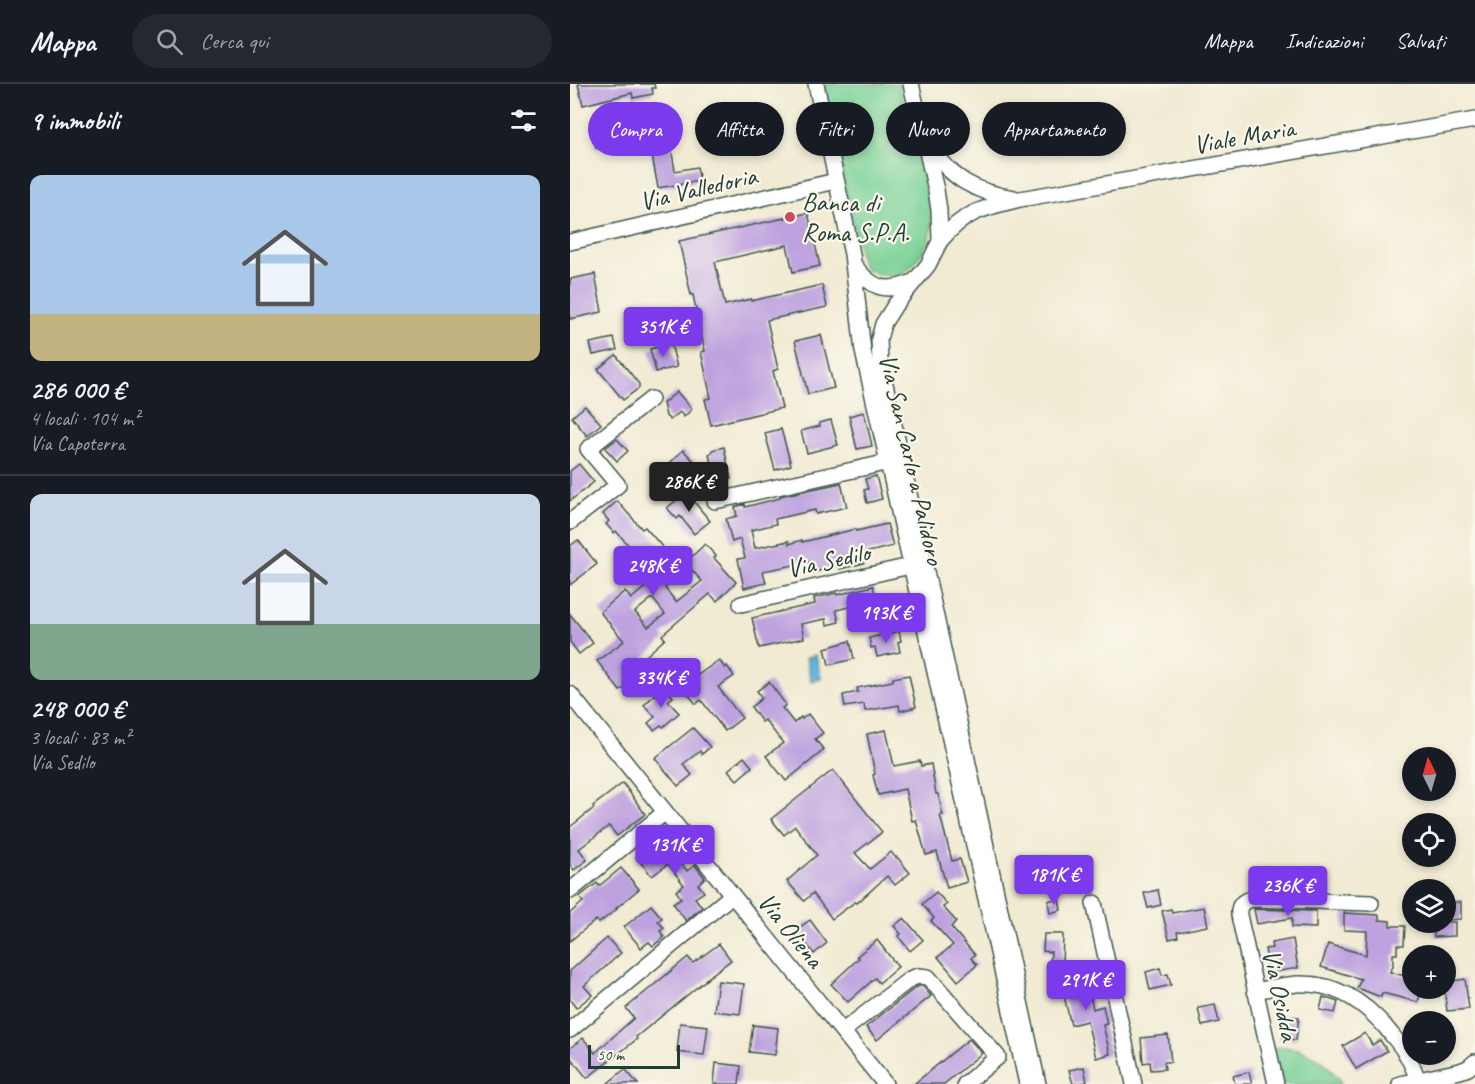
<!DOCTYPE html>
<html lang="it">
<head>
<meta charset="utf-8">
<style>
  :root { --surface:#171b24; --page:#242831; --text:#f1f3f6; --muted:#9ea1a6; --line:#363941; --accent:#7c3aed }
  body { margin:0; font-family:Caveat,sans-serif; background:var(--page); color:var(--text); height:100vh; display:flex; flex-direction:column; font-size:22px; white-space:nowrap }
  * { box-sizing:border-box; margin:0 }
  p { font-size:20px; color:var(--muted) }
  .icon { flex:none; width:33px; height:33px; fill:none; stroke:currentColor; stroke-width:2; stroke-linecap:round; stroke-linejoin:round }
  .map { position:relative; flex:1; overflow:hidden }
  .side { display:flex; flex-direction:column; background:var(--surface); width:570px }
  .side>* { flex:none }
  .guide { position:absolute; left:18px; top:18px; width:570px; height:54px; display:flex; gap:12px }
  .needle { width:39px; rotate:355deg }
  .controls { position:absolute; left:832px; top:663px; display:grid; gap:12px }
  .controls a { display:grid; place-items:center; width:54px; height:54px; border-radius:50%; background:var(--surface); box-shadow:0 3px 9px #0003; font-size:30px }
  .scale { position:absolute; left:18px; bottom:15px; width:92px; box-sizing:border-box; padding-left:6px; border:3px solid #1f3d34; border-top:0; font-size:16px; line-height:21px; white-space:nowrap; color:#1f3d34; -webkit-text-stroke:4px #fbf7ec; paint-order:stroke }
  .price { position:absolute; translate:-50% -51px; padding:0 14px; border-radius:6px; background:var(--accent); color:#fff; font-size:20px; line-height:39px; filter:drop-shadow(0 2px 3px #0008) }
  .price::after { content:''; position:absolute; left:50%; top:36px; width:18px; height:14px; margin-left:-9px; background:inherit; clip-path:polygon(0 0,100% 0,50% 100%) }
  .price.selected { background:#222; color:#fff }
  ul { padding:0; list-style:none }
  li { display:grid; align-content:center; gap:12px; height:318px; padding:0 30px }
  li+li { border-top:2px solid var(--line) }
  li span { display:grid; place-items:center; height:186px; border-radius:12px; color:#555 }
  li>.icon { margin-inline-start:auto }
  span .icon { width:108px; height:108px; fill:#fffc; stroke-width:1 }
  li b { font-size:26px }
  h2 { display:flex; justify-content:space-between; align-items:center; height:72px; padding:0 30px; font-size:26px }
  .pill { padding:0 21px; border-radius:27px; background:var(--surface); box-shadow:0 3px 9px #0003; font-size:21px; line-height:54px }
  .pill.selected { background:var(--accent); color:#fff }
  header { display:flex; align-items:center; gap:36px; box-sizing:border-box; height:84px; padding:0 30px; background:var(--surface); border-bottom:2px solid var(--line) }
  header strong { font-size:28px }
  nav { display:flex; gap:33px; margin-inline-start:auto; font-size:21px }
  .search { width:420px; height:54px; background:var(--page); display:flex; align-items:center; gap:15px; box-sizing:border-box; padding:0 21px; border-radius:33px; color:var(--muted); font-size:22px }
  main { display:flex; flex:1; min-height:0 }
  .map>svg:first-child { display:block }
</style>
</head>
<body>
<header>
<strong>Mappa</strong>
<div class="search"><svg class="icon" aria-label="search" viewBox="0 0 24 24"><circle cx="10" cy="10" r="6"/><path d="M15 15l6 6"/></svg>Cerca qui</div>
<nav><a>Mappa</a><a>Indicazioni</a><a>Salvati</a></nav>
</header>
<main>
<section class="side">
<h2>9 immobili<svg class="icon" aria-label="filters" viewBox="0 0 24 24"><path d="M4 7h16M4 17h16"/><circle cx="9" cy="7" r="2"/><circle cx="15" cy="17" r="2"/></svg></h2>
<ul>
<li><span style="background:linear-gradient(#a9c7e8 75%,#c2b280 0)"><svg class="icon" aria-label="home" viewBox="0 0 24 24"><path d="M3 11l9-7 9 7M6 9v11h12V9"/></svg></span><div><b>286 000 €</b><p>4 locali · 104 m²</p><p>Via Capoterra</p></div></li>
<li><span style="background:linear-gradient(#c9d6e8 70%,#7fa58c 0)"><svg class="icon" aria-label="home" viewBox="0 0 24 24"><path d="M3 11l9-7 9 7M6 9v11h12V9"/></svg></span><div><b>248 000 €</b><p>3 locali · 83 m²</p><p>Via Sedilo</p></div></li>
</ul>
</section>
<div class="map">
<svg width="905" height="1000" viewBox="0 0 905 1000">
  <rect width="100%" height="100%" fill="#fbf7ec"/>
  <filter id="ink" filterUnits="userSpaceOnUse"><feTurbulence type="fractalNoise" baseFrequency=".0167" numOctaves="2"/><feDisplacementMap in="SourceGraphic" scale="12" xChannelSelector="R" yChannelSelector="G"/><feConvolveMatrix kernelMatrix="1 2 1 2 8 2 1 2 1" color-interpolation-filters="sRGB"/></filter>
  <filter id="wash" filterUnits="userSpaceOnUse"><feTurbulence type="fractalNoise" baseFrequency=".008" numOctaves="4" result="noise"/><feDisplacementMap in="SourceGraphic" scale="24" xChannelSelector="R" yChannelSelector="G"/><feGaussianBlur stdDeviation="1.35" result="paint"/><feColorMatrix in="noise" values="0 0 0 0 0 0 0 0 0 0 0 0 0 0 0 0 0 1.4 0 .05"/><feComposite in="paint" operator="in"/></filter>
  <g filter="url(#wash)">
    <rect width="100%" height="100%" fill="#f1ebd3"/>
    <g fill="#79d196" stroke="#4c8765" stroke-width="1.5">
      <path d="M253 0H329L361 127C361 133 362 140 361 146 359 160 343 187 328 191 316 194 306 189 295 185L291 176Z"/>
      <polygon points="714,963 728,965 752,976 770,996 771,1000 712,1000 704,964"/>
    </g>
    <g fill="#5fb1da" stroke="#3f7787" stroke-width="1.5">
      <polygon points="94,27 96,37 71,43 69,32"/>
      <polygon points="246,571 251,595 241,597 236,574"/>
    </g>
    <g id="blocks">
      <g fill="#bda2df" fill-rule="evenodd">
        <polygon points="8,0 84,0 85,4 82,4 83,10 63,14 62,9 13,21"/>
        <polygon points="45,36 50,59 26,64 22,41"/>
        <polygon points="99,51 105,87 127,83 130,97 88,104 79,55"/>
        <polygon points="238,129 250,182 223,188 217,161 145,178 155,221 181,215 181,217 252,201 257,223 197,236 208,285 203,287 212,324 141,341 135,315 141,314 131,268 135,267 123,211 121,211 109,157"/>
        <polygon points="25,190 32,228 0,235 0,195"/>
        <polygon points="251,251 264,304 238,310 225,257"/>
        <polygon points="44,254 47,266 23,271 20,259"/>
        <polygon points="101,260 107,283 86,288 80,265"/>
        <polygon points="46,271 69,300 69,304 53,316 28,285"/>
        <polygon points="107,308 122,325 114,333 110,328 100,336 96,332 93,319"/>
        <polygon points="15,322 31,340 17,352 2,333"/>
        <polygon points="294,328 302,362 287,365 279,332"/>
        <polygon points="261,336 268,361 237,369 231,347 250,342 249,339"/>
        <polygon points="211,345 221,381 205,386 195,349"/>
        <polygon points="47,355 58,367 47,377 35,364"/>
        <polygon points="154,363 161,395 151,398 150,393 144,394 139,370 142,369 142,366"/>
        <polygon points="113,366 128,381 115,394 100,379"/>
        <polygon points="9,380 24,398 0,417 0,387"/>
        <polygon points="306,392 312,415 297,419 294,406 298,405 295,395"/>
        <polygon points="271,399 277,423 246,430 245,426 205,435 206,440 181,446 185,464 219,457 219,460 232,456 232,458 286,445 286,447 317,440 323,462 291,470 294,479 270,485 269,481 242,489 239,478 193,487 196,499 174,504 168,475 175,474 170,455 162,458 156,435 167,432 165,423 175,420 175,423 210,414 210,412"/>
        <polygon points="116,408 140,437 124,450 110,432 107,435 97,424"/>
        <path d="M47 417 72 445 75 443 114 488 95 504 106 518 132 497 115 479 135 460 146 472 144 474 166 498 147 517 140 510 92 551 95 555 57 589 63 597 50 607 27 577 54 557 30 528 55 507 61 515 96 486 82 470 65 483 53 469 60 463 46 447 44 449 36 440 39 437 33 430ZM81 515H83L95 530 78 543 65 528Z"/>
        <polygon points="8,456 27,480 0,501 0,462"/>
        <polygon points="303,502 309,523 286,529 284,522 266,526 269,538 257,541 256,535 231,540 234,554 189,564 182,534 245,520 244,514 266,509 267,511"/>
        <polygon points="0,530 23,559 9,570 0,558"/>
        <polygon points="329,547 331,557 328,558 330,568 307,573 305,563 301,564 299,554"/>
        <polygon points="280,557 284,575 259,581 255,564"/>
        <polygon points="149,576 155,584 157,582 164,592 148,603 172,634 155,647 131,616 126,620 110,600 126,588 128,591"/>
        <polygon points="339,591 346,623 330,627 329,621 295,627 294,620 275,623 273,611 288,608 287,604 323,597 323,594"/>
        <polygon points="199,598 216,621 212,624 224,639 231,633 232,635 238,630 253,649 245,655 254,666 216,697 196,672 213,659 195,636 192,638 181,623 192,614 187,607"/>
        <polygon points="93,603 103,613 98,617 109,629 93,643 91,641 84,646 78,639 85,633 74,621"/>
        <polygon points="123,644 140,663 132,670 130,667 113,680 122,691 108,702 85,674"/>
        <polygon points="316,646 324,682 350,677 351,682 361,680 366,710 368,710 373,731 370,731 382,777 390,775 397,798 377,804 367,768 356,771 346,736 342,737 335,705 308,711 303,691 305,690 297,650"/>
        <polygon points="174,673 182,683 167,696 158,686"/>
        <polygon points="263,686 312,748 285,769 300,785 321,768 326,774 327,773 340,789 325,801 317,792 287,819 285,818 262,835 243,809 234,817 217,797 247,771 225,742 214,751 201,735"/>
        <polygon points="53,699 75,730 47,752 39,742 9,765 17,776 4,786 0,781 0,743 24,724 23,722"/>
        <polygon points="91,753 117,787 125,781 135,794 128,800 134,808 125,814 132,823 116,837 103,819 111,814 106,807 114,801 98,780 82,792 66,773"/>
        <polygon points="51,784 69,805 46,824 47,825 29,839 26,836 0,857 0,829 13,818 9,813 27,799 29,802"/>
        <polygon points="588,806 591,821 578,824 574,809"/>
        <polygon points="366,808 377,820 373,823 386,837 381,843 405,871 401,874 407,881 388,897 368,873 383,861 361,837 364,834 352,820"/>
        <polygon points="489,814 491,826 480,829 478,817"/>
        <polygon points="891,818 891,835 876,836 876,819"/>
        <polygon points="81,821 92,834 88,837 94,844 90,847 94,853 83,862 79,858 71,864 54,843"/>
        <polygon points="634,823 638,842 607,848 608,853 599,855 592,827 601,825 602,829"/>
        <polygon points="684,825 746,827 746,844 722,843 722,834 687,840"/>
        <polygon points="774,829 809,831 809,836 820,837 820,842 835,842 834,861 827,861 827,870 823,870 823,882 820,888 843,894 843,904 852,904 848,918 812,909 811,913 787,904 791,895 751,883 758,860 796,871 797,847 774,846"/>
        <polygon points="334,834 353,856 340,867 328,852 331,850 324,842"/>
        <polygon points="240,836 257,859 244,870 226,846"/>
        <polygon points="863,838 885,838 885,852 864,853"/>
        <polygon points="474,850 493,850 492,883 480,883 481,868 473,867"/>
        <polygon points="37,854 51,869 14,902 22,911 6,924 0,916 0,887"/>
        <polygon points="723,855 728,884 699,889 695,865 702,864 701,859"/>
        <polygon points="307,856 328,883 309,899 305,894 278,918 261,900 289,874 287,872"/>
        <polygon points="149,860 161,876 136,895 137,895 66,953 67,955 17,994 0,973 0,964 13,954 25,969 64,934 56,924 118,873 123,879"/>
        <polygon points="511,883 516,902 518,902 523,925 533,922 537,940 533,941 540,970 526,974 517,937 501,941 493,908 501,906 497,886"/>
        <polygon points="590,884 592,891 598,890 601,901 580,906 576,888"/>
        <polygon points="895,895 899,925 877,927 874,904 876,904 876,898"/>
        <polygon points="148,897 174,900 170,930 144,927"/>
        <polygon points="349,902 353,902 361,912 307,956 296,943 345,904"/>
        <polygon points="753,913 768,918 765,929 750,926"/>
        <polygon points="645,921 649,938 632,942 628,924"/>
        <polygon points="715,932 729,933 726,956 713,954"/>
        <polygon points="110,939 138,942 134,971 107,968"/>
        <polygon points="183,941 208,944 205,971 179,968"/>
        <polygon points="795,949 802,961 810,956 817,967 786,985 773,962"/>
        <polygon points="598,951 601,978 594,978 595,985 581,986 580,978 573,979 571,954"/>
        <polygon points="399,955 412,969 374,1000 344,1000"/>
        <polygon points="146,979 171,982 169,1000 144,1000"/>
        <polygon points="514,983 517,998 503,1000 499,986"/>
        <polygon points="55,985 68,1000 37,1000"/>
        <polygon points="679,988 682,1000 665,1000 663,992"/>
      </g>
    </g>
  </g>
  <g filter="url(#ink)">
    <use href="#blocks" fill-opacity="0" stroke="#3e574c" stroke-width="1.5"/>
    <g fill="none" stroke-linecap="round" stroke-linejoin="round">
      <defs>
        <g id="minor">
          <polyline points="246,0 282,170 293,267 432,886 457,1000"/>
          <polyline points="341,0 366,106 369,126 370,157 358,181 325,221 313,240 309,255 310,277 468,1000"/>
          <path d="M359 60C380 95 405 108 444 114"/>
          <path d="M370 157C395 127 414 124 450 115L905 36"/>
          <polyline points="0,158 266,97"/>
          <path d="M284 181C301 204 315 210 343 198"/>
          <polyline points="145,417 319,378"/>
          <polyline points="0,438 48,401 18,365 81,315"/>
          <polyline points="171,520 349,480"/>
          <polyline points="0,610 315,1000"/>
          <polyline points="0,807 95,728"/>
          <polyline points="524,819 564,1000"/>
          <path d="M685 907C699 904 713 901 727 900 767 898 798 920 822 951 834 965 845 982 848 1000"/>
          <polyline points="0,946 162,811"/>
          <polyline points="273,947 340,895 348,892 358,893 428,973 395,1000"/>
          <path d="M706 1000 669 831C668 821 673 816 683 815L801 819"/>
          <polyline points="830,1000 890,987 898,984 905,978"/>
        </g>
      </defs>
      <use href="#minor" stroke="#3e574c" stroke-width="18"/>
      <use href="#minor" stroke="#fff" stroke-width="15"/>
    </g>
  </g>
  <circle fill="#d1495b" stroke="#fbf7ec" stroke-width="2" cx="220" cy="133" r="6"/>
  <g text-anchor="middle" stroke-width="4.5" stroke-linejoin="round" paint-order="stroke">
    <g font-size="26" fill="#1f3d34" stroke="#fbf7ec">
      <text transform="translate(674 52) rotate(-10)" y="9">Viale Maria</text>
      <text transform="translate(128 104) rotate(-13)" y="9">Via Valledoria</text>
      <text transform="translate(342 375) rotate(77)" y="9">Via San Carlo a Palidoro</text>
      <text transform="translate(258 476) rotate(-12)" y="9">Via Sedilo</text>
      <text transform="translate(221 846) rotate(51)" y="9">Via Oliena</text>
      <text transform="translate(711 911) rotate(78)" y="9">Via Osidda</text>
    </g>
    <g font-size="26" fill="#1f3d34" stroke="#fbf7ec" text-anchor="start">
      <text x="232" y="127">Banca di<tspan x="232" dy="30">Roma S.P.A.</tspan></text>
    </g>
  </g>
</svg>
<div class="controls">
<a><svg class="needle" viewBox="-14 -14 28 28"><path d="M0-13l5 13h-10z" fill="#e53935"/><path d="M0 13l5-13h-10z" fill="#9ea1a6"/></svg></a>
<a><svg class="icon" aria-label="locate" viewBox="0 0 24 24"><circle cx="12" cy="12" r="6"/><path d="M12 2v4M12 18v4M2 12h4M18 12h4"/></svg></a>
<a><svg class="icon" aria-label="layers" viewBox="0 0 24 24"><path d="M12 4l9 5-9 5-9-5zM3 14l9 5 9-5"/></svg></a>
<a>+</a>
<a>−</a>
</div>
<div class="scale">50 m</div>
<b class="price" style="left:93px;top:274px">351K €</b>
<b class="price selected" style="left:119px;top:429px">286K €</b>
<b class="price" style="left:83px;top:513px">248K €</b>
<b class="price" style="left:316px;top:560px">193K €</b>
<b class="price" style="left:91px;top:625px">334K €</b>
<b class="price" style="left:105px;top:792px">131K €</b>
<b class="price" style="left:484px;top:822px">181K €</b>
<b class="price" style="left:718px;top:833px">236K €</b>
<b class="price" style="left:516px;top:927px">291K €</b>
<div class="guide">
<a class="pill selected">Compra</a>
<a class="pill">Affitta</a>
<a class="pill">Filtri</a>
<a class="pill">Nuovo</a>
<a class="pill">Appartamento</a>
</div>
</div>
</main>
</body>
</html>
